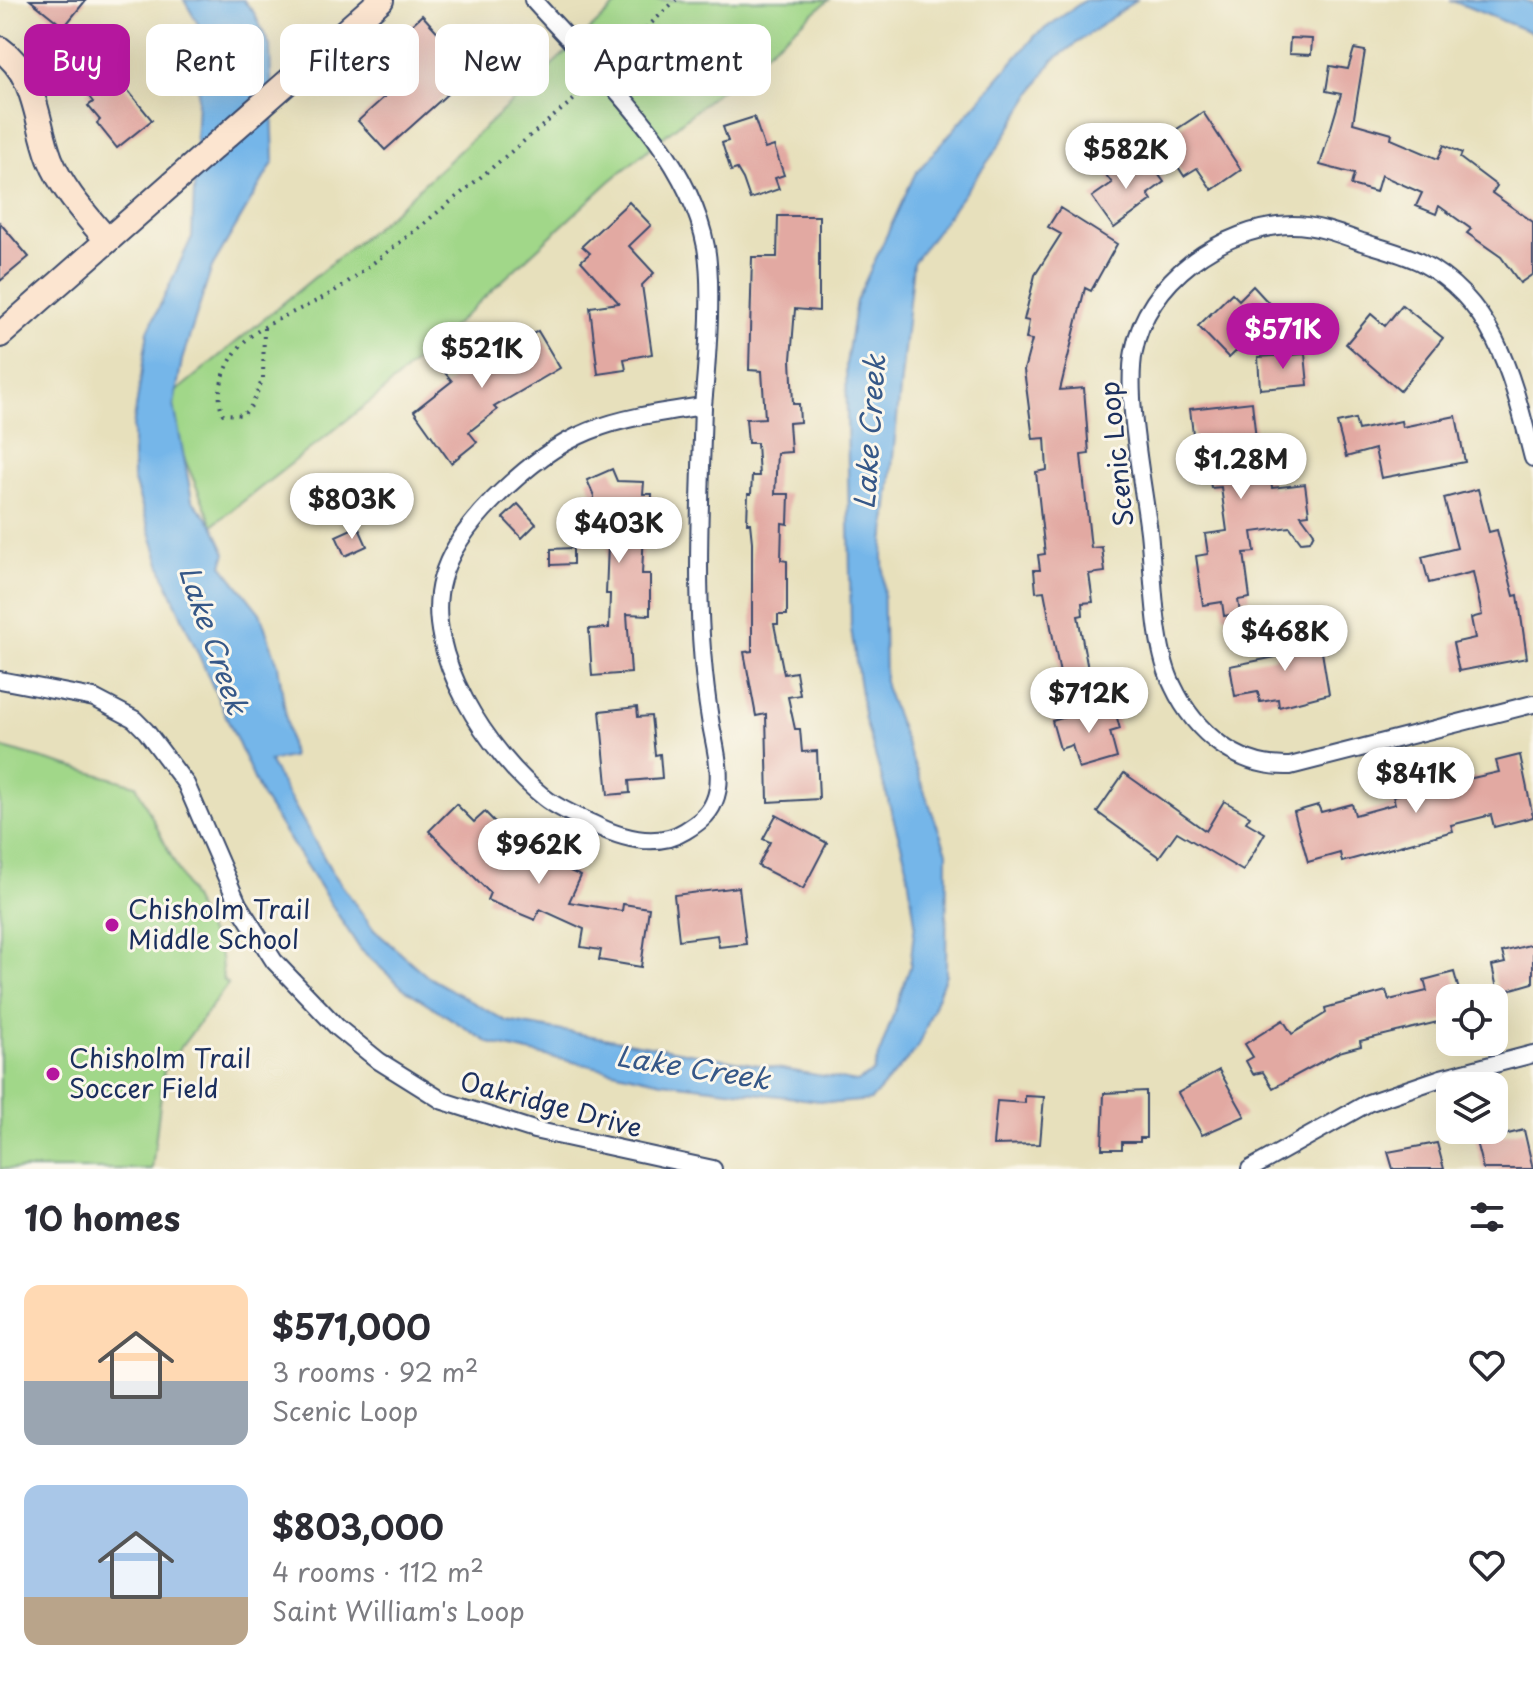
<!DOCTYPE html>
<html lang="en">
<head>
<meta charset="utf-8">
<style>
  :root { --surface:#fff; --page:#f7f7f7; --text:#2b2b33; --muted:#7c7c81; --accent:#b5179e }
  body { margin:0; font-family:"Playpen Sans",sans-serif; background:var(--page); color:var(--text); height:100vh; display:flex; flex-direction:column; font-size:30px; white-space:nowrap }
  * { box-sizing:border-box; margin:0 }
  p { font-size:26px; color:var(--muted) }
  .icon { flex:none; width:44px; height:44px; fill:none; stroke:currentColor; stroke-width:2; stroke-linecap:round; stroke-linejoin:round }
  .map { position:relative; height:1169px; overflow:hidden }
  .side { display:flex; flex-direction:column; background:var(--surface); flex:1 }
  .side>* { flex:none }
  .hud { position:absolute; left:24px; top:24px; width:800px; height:72px; display:flex; gap:16px }
  .tools { position:absolute; left:1436px; top:984px; display:grid; gap:16px }
  .tools a { display:grid; place-items:center; width:72px; height:72px; border-radius:16px; background:var(--surface); box-shadow:0 8px 32px #0002; font-size:40px }
  .price { position:absolute; translate:-50% -68px; padding:0 18px; border-radius:28px; background:#fff; color:#222; font-size:26px; line-height:52px; filter:drop-shadow(0 2px 4px #0008) }
  .price::after { content:''; position:absolute; left:50%; top:48px; width:24px; height:18px; margin-left:-12px; background:inherit; clip-path:polygon(0 0,100% 0,50% 100%) }
  .price.selected { background:var(--accent); color:#fff }
  ul { padding:0; list-style:none }
  li { display:flex; align-items:center; gap:24px; height:200px; padding:0 24px }
  li span { display:grid; place-items:center; flex:none; width:224px; height:160px; border-radius:16px; color:#555 }
  li>.icon { margin-inline-start:auto }
  span .icon { width:96px; height:96px; fill:#fffc; stroke-width:1 }
  li b { font-size:34px }
  h2 { display:flex; justify-content:space-between; align-items:center; height:96px; padding:0 24px; font-size:34px }
  .tag { padding:0 28px; border-radius:16px; background:var(--surface); box-shadow:0 8px 32px #0002; font-size:28px; line-height:72px }
  .tag.selected { background:var(--accent); color:#fff }
  .map>svg:first-child { display:block }
</style>
</head>
<body>
<div class="map">
<svg width="1533" height="1169" viewBox="0 0 1533 1169">
  <rect width="100%" height="100%" fill="#fbf7ec"/>
  <filter id="ink" filterUnits="userSpaceOnUse"><feTurbulence type="fractalNoise" baseFrequency=".0125" numOctaves="2"/><feDisplacementMap in="SourceGraphic" scale="16" xChannelSelector="R" yChannelSelector="G"/><feConvolveMatrix kernelMatrix="1 2 1 2 8 2 1 2 1" color-interpolation-filters="sRGB"/></filter>
  <filter id="wash" filterUnits="userSpaceOnUse"><feTurbulence type="fractalNoise" baseFrequency=".006" numOctaves="4" result="noise"/><feDisplacementMap in="SourceGraphic" scale="32" xChannelSelector="R" yChannelSelector="G"/><feGaussianBlur stdDeviation="1.8" result="paint"/><feColorMatrix in="noise" values="0 0 0 0 0 0 0 0 0 0 0 0 0 0 0 0 0 1.4 0 .05"/><feComposite in="paint" operator="in"/></filter>
  <g filter="url(#wash)">
    <rect width="100%" height="100%" fill="#e7e0bc"/>
    <g fill="#a1d789" stroke="#5e8374" stroke-width="2">
      <polygon points="622,0 829,0 609,182 380,394 213,525 161,404 390,215"/>
      <polygon points="0,747 136,785 221,957 223,980 228,984 164,1070 152,1169 0,1169"/>
    </g>
    <g fill="#74b6e9" stroke="#4872a4" stroke-width="2">
      <polygon points="184,0 243,0 253,11 270,46 274,161 212,267 182,360 174,405 192,500 213,525 226,553 222,565 260,613 278,665 292,757 269,761 331,870 374,930 427,976 506,1021 857,1082 873,1072 910,967 915,922 906,862 865,720 851,629 846,364 856,301 915,174 1036,35 1085,0 1136,0 1052,61 997,149 913,263 883,554 885,686 947,852 946,974 919,1046 871,1100 837,1103 662,1082 489,1043 403,988 360,949 262,797 165,579 133,478 133,427 148,331 192,237 201,29"/>
      <polygon points="1450,0 1524,0 1533,4 1533,33"/>
    </g>
    <g id="blocks">
      <g fill="#e2a9a2">
        <polygon points="30,0 86,0 64,27"/>
        <polygon points="422,15 473,71 385,150 358,121 414,70 391,44"/>
        <polygon points="1290,38 1312,39 1311,55 1289,54"/>
        <polygon points="1354,49 1365,51 1353,123 1392,134 1391,139 1438,159 1444,145 1462,153 1460,158 1497,186 1492,193 1533,222 1533,274 1520,283 1501,257 1467,233 1471,229 1439,206 1436,214 1416,206 1422,193 1381,175 1376,192 1351,185 1354,174 1320,165 1341,94 1326,91 1330,66 1348,69"/>
        <polygon points="112,71 152,120 117,148 97,123 100,120 88,106 93,102 86,93"/>
        <polygon points="1203,112 1241,170 1212,190 1197,168 1184,176 1173,159 1183,153 1171,133"/>
        <polygon points="754,117 765,149 774,146 784,175 775,178 779,189 750,199 743,179 737,169 731,171 722,143 728,141 723,127"/>
        <polygon points="1127,154 1142,175 1153,167 1164,182 1148,194 1152,200 1114,228 1092,197 1112,183 1103,171"/>
        <polygon points="629,202 651,225 629,246 654,273 642,285 652,354 624,359 626,370 598,374 590,307 619,303 581,261 590,253 582,246"/>
        <polygon points="1060,208 1117,244 1091,291 1085,288 1060,390 1084,388 1089,454 1081,455 1091,548 1102,547 1105,572 1089,574 1093,602 1082,603 1083,615 1078,616 1090,680 1062,684 1044,591 1036,592 1034,570 1040,570 1038,555 1045,554 1036,472 1047,470 1045,438 1033,439 1024,370 1032,340 1026,339 1029,321 1024,320 1035,275 1061,234 1048,227"/>
        <polygon points="778,216 819,216 819,311 795,309 791,359 793,404 799,404 800,422 789,423 791,452 777,453 775,494 789,494 788,524 782,523 781,560 787,561 787,615 778,615 778,624 774,624 784,674 796,672 800,695 788,697 795,729 800,729 802,752 817,751 819,799 768,802 766,714 756,716 744,652 752,651 752,542 750,523 747,523 748,494 751,494 752,476 759,476 757,443 748,443 746,419 765,418 762,371 749,370 752,257 777,257"/>
        <polygon points="0,223 29,257 0,281"/>
        <polygon points="1253,286 1277,312 1229,358 1198,326 1232,293 1239,300"/>
        <polygon points="1402,305 1443,338 1400,391 1346,344 1371,314 1385,326"/>
        <polygon points="538,331 560,368 494,407 497,410 469,432 477,442 451,463 414,411 452,381 441,368 455,357 460,364 499,341 505,351"/>
        <polygon points="1305,354 1308,385 1260,389 1258,357"/>
        <polygon points="1252,402 1257,449 1267,448 1272,488 1305,484 1309,514 1301,515 1314,533 1310,541 1301,542 1290,527 1252,532 1255,552 1244,553 1250,598 1238,600 1240,613 1224,616 1222,602 1203,605 1196,556 1208,554 1205,534 1227,531 1221,487 1211,488 1205,440 1194,442 1190,409"/>
        <polygon points="1456,416 1465,462 1381,478 1375,449 1346,457 1337,423 1355,419 1358,430 1401,421 1402,427"/>
        <polygon points="612,469 617,481 644,482 643,494 652,494 651,530 644,530 642,574 650,574 650,615 627,614 631,673 592,676 589,629 609,628 610,594 606,594 608,544 580,544 580,517 593,517 594,496 587,480"/>
        <polygon points="1478,489 1489,532 1497,530 1514,596 1518,595 1527,658 1459,671 1453,643 1475,638 1471,618 1482,615 1473,572 1429,583 1422,557 1457,548 1444,498"/>
        <polygon points="518,504 536,524 522,538 503,518"/>
        <polygon points="358,526 367,546 345,556 336,536"/>
        <polygon points="573,548 573,564 551,565 551,549"/>
        <polygon points="1319,634 1329,694 1279,707 1278,699 1260,702 1258,692 1235,696 1230,666 1276,657 1274,642"/>
        <polygon points="1113,703 1120,729 1110,732 1117,758 1079,769 1072,745 1060,749 1052,721"/>
        <polygon points="637,707 638,717 651,716 655,755 660,754 662,778 629,781 630,793 608,795 600,711"/>
        <polygon points="1520,755 1533,817 1494,827 1491,815 1451,825 1453,831 1342,862 1340,853 1308,862 1294,812 1318,805 1321,812 1352,804 1355,815 1395,804 1393,796 1499,772 1496,761"/>
        <polygon points="1124,773 1206,831 1224,801 1250,816 1246,822 1265,833 1243,871 1177,832 1159,857 1097,812"/>
        <polygon points="456,804 474,822 485,812 518,846 572,866 570,871 581,876 569,902 622,911 623,904 649,908 641,967 599,960 601,950 581,947 584,929 540,909 535,920 487,900 490,893 429,831"/>
        <polygon points="776,815 827,843 803,889 758,866 770,842 763,839"/>
        <polygon points="739,887 746,944 719,947 717,935 679,940 674,895"/>
        <polygon points="1533,944 1533,983 1498,993 1492,966 1505,963 1502,952"/>
        <polygon points="1454,972 1461,998 1450,998 1450,1019 1360,1041 1361,1046 1339,1052 1273,1088 1263,1072 1253,1074 1246,1061 1253,1057 1245,1044 1283,1020 1292,1034 1326,1013 1325,1008 1386,991 1389,1000 1427,991 1424,980"/>
        <polygon points="1219,1070 1245,1116 1202,1135 1178,1093"/>
        <polygon points="1146,1091 1146,1138 1140,1138 1140,1142 1122,1142 1122,1149 1102,1149 1104,1093"/>
        <polygon points="1025,1096 1044,1097 1040,1144 993,1145 997,1101 1025,1103"/>
        <polygon points="1473,1130 1498,1130 1500,1136 1524,1130 1533,1169 1483,1169"/>
        <polygon points="1437,1143 1444,1169 1393,1169 1388,1152"/>
      </g>
    </g>
  </g>
  <g filter="url(#ink)">
    <use href="#blocks" fill-opacity="0" stroke="#3a4a6c" stroke-width="2"/>
    <g fill="none" stroke-linecap="round" stroke-linejoin="round">
      <defs>
        <g id="street">
          <path d="M533 0C596 71 688 150 706 247 713 287 707 364 703 406"/>
          <path d="M703 406C700 511 693 615 710 719 714 745 725 777 714 802 708 816 698 823 685 831 656 849 621 838 593 824 577 816 559 809 545 798 490 755 421 653 442 579 450 549 472 521 494 499 566 428 606 420 703 406Z"/>
          <path d="M1533 458C1513 381 1497 302 1420 262 1402 253 1381 248 1362 242 1340 234 1316 225 1292 225 1223 226 1146 282 1134 351 1125 396 1143 483 1149 532 1154 577 1153 646 1173 686 1195 733 1238 768 1290 766L1533 704"/>
          <polyline points="0,680 94,698 134,719 146,731 186,784 238,904 274,961 337,1027 379,1061 443,1101 534,1130 713,1169"/>
          <polyline points="1250,1169 1368,1103 1441,1078 1533,1054"/>
        </g>
        <g id="secondary">
          <path d="M0 49C37 75 35 119 50 159 62 189 86 215 107 240"/>
          <polyline points="0,335 381,0"/>
        </g>
      </defs>
      <use href="#street" stroke="#3a4a6c" stroke-width="20"/>
      <use href="#secondary" stroke="#3a4a6c" stroke-width="28"/>
      <g stroke="#3a4a6c" stroke-width="4" stroke-dasharray="2 6" stroke-linecap="butt">
        <polyline points="611,61 676,0"/>
        <path d="M264 328 263 378 252 405 243 415 223 414C213 391 227 360 244 342 267 319 316 306 345 284 427 224 504 157 583 92"/>
      </g>
      <use href="#street" stroke="#fff" stroke-width="16"/>
      <use href="#secondary" stroke="#fce5d0" stroke-width="24"/>
    </g>
  </g>
  <g fill="#b5179e" stroke="#fbf7ec" stroke-width="3">
    <circle cx="112" cy="925" r="8"/>
    <circle cx="53" cy="1074" r="8"/>
  </g>
  <g text-anchor="middle" stroke-width="6" stroke-linejoin="round" paint-order="stroke">
    <g font-size="26" fill="#1b2f5e" stroke="#fbf7ec">
      <text transform="translate(1117 454) rotate(-96)" y="9">Scenic Loop</text>
      <text transform="translate(551 1105) rotate(15)" y="9">Oakridge Drive</text>
    </g>
    <g font-size="26" fill="#1b2f5e" stroke="#fbf7ec" text-anchor="start">
      <text x="128" y="919">Chisholm Trail<tspan x="128" dy="30">Middle School</tspan></text>
      <text x="69" y="1068">Chisholm Trail<tspan x="69" dy="30">Soccer Field</tspan></text>
    </g>
    <g font-size="28" font-style="italic" fill="#365888" stroke="#fbf7ec">
      <text transform="translate(870 432) rotate(-86)" y="10">Lake Creek</text>
      <text transform="translate(213 640) rotate(71)" y="10">Lake Creek</text>
      <text transform="translate(693 1068) rotate(9)" y="10">Lake Creek</text>
    </g>
  </g>
</svg>
<div class="tools">
<a><svg class="icon" aria-label="locate" viewBox="0 0 24 24"><circle cx="12" cy="12" r="6"/><path d="M12 2v4M12 18v4M2 12h4M18 12h4"/></svg></a>
<a><svg class="icon" aria-label="layers" viewBox="0 0 24 24"><path d="M12 4l9 5-9 5-9-5zM3 14l9 5 9-5"/></svg></a>
</div>
<b class="price" style="left:1126px;top:191px">$582K</b>
<b class="price selected" style="left:1283px;top:371px">$571K</b>
<b class="price" style="left:482px;top:390px">$521K</b>
<b class="price" style="left:1241px;top:501px">$1.28M</b>
<b class="price" style="left:352px;top:541px">$803K</b>
<b class="price" style="left:619px;top:565px">$403K</b>
<b class="price" style="left:1285px;top:673px">$468K</b>
<b class="price" style="left:1089px;top:735px">$712K</b>
<b class="price" style="left:1416px;top:815px">$841K</b>
<b class="price" style="left:539px;top:886px">$962K</b>
<div class="hud">
<a class="tag selected">Buy</a>
<a class="tag">Rent</a>
<a class="tag">Filters</a>
<a class="tag">New</a>
<a class="tag">Apartment</a>
</div>
</div>
<section class="side">
<h2>10 homes<svg class="icon" aria-label="filters" viewBox="0 0 24 24"><path d="M4 7h16M4 17h16"/><circle cx="9" cy="7" r="2"/><circle cx="15" cy="17" r="2"/></svg></h2>
<ul>
<li><span style="background:linear-gradient(#ffd9b3 60%,#9aa5b1 0)"><svg class="icon" aria-label="home" viewBox="0 0 24 24"><path d="M3 11l9-7 9 7M6 9v11h12V9"/></svg></span><div><b>$571,000</b><p>3 rooms · 92 m²</p><p>Scenic Loop</p></div><svg class="icon" aria-label="heart" viewBox="0 0 24 24"><path d="M12 20l-8-8c-3-5 5-10 8-4 3-6 11-1 8 4z"/></svg></li>
<li><span style="background:linear-gradient(#a9c7e8 70%,#b9a48a 0)"><svg class="icon" aria-label="home" viewBox="0 0 24 24"><path d="M3 11l9-7 9 7M6 9v11h12V9"/></svg></span><div><b>$803,000</b><p>4 rooms · 112 m²</p><p>Saint William's Loop</p></div><svg class="icon" aria-label="heart" viewBox="0 0 24 24"><path d="M12 20l-8-8c-3-5 5-10 8-4 3-6 11-1 8 4z"/></svg></li>
</ul>
</section>
</body>
</html>
